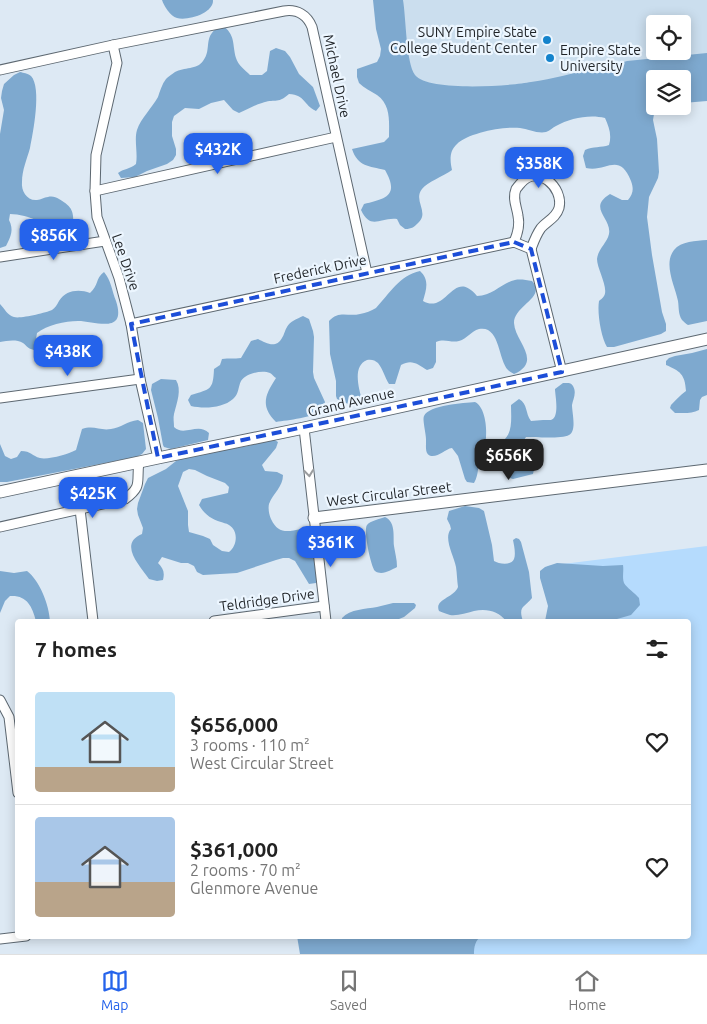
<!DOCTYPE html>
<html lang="en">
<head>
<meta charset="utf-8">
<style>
  :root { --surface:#fff; --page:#f6f6f6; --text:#222; --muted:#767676; --line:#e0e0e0; --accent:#2563eb }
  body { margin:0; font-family:Ubuntu,sans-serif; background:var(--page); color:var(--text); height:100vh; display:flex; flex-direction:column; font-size:19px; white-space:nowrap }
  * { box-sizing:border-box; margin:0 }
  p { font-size:16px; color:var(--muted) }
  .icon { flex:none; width:28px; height:28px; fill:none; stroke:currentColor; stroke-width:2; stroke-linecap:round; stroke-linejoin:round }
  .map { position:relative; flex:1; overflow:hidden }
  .sheet { position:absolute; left:15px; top:619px; width:676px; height:320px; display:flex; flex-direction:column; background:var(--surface); border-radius:5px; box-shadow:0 2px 12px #0003 }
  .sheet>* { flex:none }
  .fabs { position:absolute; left:646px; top:15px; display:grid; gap:10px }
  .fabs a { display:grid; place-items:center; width:45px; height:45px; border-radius:5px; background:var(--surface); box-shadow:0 2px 12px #0003; font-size:25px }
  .price { position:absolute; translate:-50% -42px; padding:0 11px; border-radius:10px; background:var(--accent); color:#fff; font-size:16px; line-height:32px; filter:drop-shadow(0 1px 2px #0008) }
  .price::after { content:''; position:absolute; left:50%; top:30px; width:15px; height:11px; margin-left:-8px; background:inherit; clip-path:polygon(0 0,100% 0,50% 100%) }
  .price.selected { background:#222; color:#fff }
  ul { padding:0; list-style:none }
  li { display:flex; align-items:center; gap:15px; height:125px; padding:0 20px }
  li+li { border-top:1px solid var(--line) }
  li span { display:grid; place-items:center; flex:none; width:140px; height:100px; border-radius:5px; color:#555 }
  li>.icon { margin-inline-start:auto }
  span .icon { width:60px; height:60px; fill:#fffc; stroke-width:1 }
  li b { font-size:21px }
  h2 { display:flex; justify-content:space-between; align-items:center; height:60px; padding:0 20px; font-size:21px }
  .menu { display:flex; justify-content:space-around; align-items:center; height:70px; border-top:1px solid var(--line); background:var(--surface); font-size:14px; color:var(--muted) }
  .menu a { display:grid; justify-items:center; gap:2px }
  .menu .selected { color:var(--accent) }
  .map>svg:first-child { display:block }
</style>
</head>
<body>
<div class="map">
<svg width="707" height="954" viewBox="0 0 707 954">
  <rect width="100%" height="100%" fill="#dde9f4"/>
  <path fill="#cbdeee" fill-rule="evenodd" d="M385 0H707V64L399 104ZM655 24H682V51H655Z"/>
  <polygon fill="#b5dbfd" points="707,546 707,954 468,954 465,936 689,936 689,621 552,621 547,566"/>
  <g fill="#7ea9cf" fill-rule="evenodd">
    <path d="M162 0H213C214 13 188 21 177 18 170 16 164 6 162 0Z"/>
    <path d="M373 0H403C406 17 406 63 415 75 428 92 511 86 531 82 553 79 574 73 595 68L602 69 627 61 707 53V101L683 103 682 79H655V106H662L654 114 653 120 657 139 659 172 658 178 649 197 647 217 652 255 662 312 666 324V331L661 334 614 347H607C601 337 597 313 599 301 600 300 603 298 604 296 609 288 597 269 597 259 598 249 607 243 609 234 612 218 587 208 610 194L622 200H628C633 194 634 189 631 181 619 151 606 173 586 168L583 156 585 150C593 146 601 148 609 145 612 135 609 127 605 118 590 114 570 118 556 126 553 127 550 131 546 132 538 134 528 129 520 128 504 126 468 133 457 144 449 151 450 161 452 170 444 176 427 182 422 189 413 200 429 212 419 222 414 227 412 229 405 229L400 225 397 219C380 217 371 231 361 210L364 204C385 199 400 196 385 170 369 166 358 167 352 149L384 142 389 137C389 121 391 105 377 95 371 91 364 88 359 83L357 77V69L377 62 380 56 381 49 376 29Z"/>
    <path d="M222 25C236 35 232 44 236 58 238 65 245 70 250 75H262L267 71 270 51 276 48 285 51 290 57 299 74 313 87 320 106 316 111C303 105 306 95 289 94 277 105 274 98 262 103 254 105 247 110 239 113L233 110 224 100 211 103 199 109 185 108 174 116 172 122V136L176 149V155L173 160 167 164 147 171 135 177 121 178 118 173C123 169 130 169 136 164 138 153 134 140 137 130 141 118 152 108 158 97 160 91 162 84 166 79 168 77 172 74 175 72 184 67 197 70 203 61 213 48 201 36 222 25Z"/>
    <path d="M20 72C24 73 27 73 31 76 42 88 33 133 30 148 27 159 22 170 22 182 21 191 27 201 37 200 41 200 44 197 48 197 52 196 56 197 59 199 73 207 74 212 73 227 56 241 52 229 38 221 30 217 19 214 10 214L9 220C14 230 11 236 6 246L0 248V134L4 110 1 98 2 91 4 84 14 75Z"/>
    <path d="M707 240V321L688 325C686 324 683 321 682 320 678 314 679 307 678 301 675 286 663 264 674 250 681 241 696 241 707 240Z"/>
    <path d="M420 271C430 280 426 290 423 301 447 315 453 267 477 296 493 296 501 283 515 280 520 279 526 280 532 281 547 298 514 305 514 323 515 342 543 361 514 374 512 373 509 371 508 370 498 359 500 325 479 329 471 331 467 339 459 341 450 343 445 338 436 342V362L433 368 427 370C417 364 412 359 401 365L395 384H389C385 378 383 369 378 363 375 360 371 359 367 360 352 366 359 389 362 400 351 407 348 404 337 399L336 396V381L330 354 329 321C339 310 348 317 360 314 366 313 371 311 376 308 389 294 400 275 420 271Z"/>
    <path d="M104 272C111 280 112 291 116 301 127 335 95 321 78 321 65 321 47 325 37 333L36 339 37 345 34 350C27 348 28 347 23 343 16 339 7 341 0 342V304C4 308 8 316 14 317 20 319 45 313 52 310 55 308 57 305 59 301 66 290 79 289 90 293 99 285 95 279 104 272Z"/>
    <path d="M303 316 309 319 313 331 314 337 313 372 314 378 325 402C324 405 323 408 321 410 313 418 288 420 276 422 260 406 265 395 276 378 274 377 272 374 270 373 262 370 246 373 241 381 238 387 239 394 233 399 223 408 204 409 191 406L188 400 191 395C211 389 213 390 214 369L220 365 222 359C229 358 234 359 241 358L251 341 258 339C266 343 276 349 282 338 284 335 285 330 287 327 290 321 297 319 303 316Z"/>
    <path d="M707 349V395L702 397 700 400 699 410C692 414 683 413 675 413L670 408 671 405C676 400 680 395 686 391 685 374 680 371 666 365V361L669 358 675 356 692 353Z"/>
    <path d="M161 379 176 380C182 390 177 402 174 414 173 418 174 422 174 427 184 437 198 422 209 433L208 440 171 449 164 447 163 445 158 418 151 390 152 384Z"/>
    <path d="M563 383C567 383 571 382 573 386 577 393 573 399 572 405 572 413 577 431 569 435 562 439 535 437 526 437L524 440 525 446 527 448 534 450 537 455 533 474 513 479 510 478 508 475 505 465 497 454 496 451 498 444C500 442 503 441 505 439 513 431 511 415 511 405L519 399C528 404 525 413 531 421 535 421 539 420 543 420 544 420 551 420 551 420 560 417 555 395 555 389Z"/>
    <path d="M475 402C485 407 487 427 486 438 485 444 480 449 479 456 478 465 479 474 474 483L467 482 465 479 458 456 452 448C445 449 439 457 431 456 425 455 426 447 426 443 427 436 422 420 424 416 429 405 464 403 475 402Z"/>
    <path d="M138 420 143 423 146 449 142 454 136 457 7 482H0V444L5 456 11 459 17 457 21 451C31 451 32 456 40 458 48 460 69 454 76 450L82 429C94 425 100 431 111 429 121 428 127 421 138 420Z"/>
    <path d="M273 439 278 442 276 448 262 465 265 471 277 472 283 475C283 487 273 493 269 504 268 508 269 515 271 519 278 534 287 532 301 529 311 541 320 568 316 583L309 584 295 561 289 558H283L276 560 237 573 203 575 197 572 194 566 188 563H181L162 557 158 563C163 568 165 572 163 580L157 581 149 579C140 566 118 544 142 534L143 528 138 515 137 509 138 503 145 484 148 478 166 469 176 461 189 456 248 446ZM189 469 195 470 207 476 225 483 229 487 228 493 202 499 199 505C204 514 211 519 221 522 223 523 226 523 229 525 239 531 237 546 229 552L222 551 213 545 210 539 203 536 189 532 188 525V511L178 486 183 472Z"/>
    <path d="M465 506 479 508 484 511 492 545 494 561C499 564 511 566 514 559 516 554 514 545 513 540L516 538 519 539 521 542 529 572 532 598C524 608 518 606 523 621H506C499 611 486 608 474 611 466 613 458 616 450 615 446 614 442 612 439 611 434 599 454 598 458 587 457 580 457 574 456 567 454 556 443 538 451 529L450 525 447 519 449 511Z"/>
    <path d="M385 517C396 522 393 536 394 546 395 553 397 559 397 567 391 570 382 576 375 571 371 567 363 530 367 525 370 521 380 519 385 517Z"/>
    <path d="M557 563 603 566 623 565C624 571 622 577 624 583 627 588 635 593 639 598L640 605 631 615 610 621H545L548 606 540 578V571L545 567Z"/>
    <path d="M0 571 14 573 27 571C40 581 49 605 50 621H36C32 606 27 595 10 596L5 601 0 613Z"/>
    <path d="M393 603H414L416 605 415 608 404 617 394 621H342V618C350 609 366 609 377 607 382 606 388 604 393 603Z"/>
    <path d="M297 936H482C475 940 474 947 474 954H300Z"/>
  </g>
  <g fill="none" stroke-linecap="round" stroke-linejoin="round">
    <defs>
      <g id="minor">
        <polyline points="113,45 117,63 96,155 95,191 97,217 119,278 131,324 140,379 158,458"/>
        <path d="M0 70 113 45 284 11C297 9 307 15 312 27L367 273"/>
        <polyline points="95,191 336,137"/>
        <path d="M514 242C518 233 520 225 518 216 517 207 512 199 516 189 516 189 520 184 521 183 537 164 564 187 559 208 556 218 547 221 541 228 536 235 534 241 531 249"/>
        <polyline points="0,257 105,241"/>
        <polyline points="131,324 514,242 531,249 562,372"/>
        <polyline points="0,398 140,379"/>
        <polyline points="304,428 326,621"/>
        <polyline points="80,509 93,621"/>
        <path d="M0 527 125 499C143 486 136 482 139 462"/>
        <polyline points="214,621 324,606"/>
        <polyline points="0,700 9,717 18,793"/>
        <polyline points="0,939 26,936"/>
      </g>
      <g id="tertiary">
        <polyline points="0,492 158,458 304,428 707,339"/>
        <polyline points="314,518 707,470"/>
      </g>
    </defs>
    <use href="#minor" stroke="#5d6871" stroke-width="11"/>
    <use href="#tertiary" stroke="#5d6871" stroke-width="13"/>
    <use href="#minor" stroke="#fff" stroke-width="9"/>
    <use href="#tertiary" stroke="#fff" stroke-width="11"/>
  </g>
  <defs><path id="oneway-chevron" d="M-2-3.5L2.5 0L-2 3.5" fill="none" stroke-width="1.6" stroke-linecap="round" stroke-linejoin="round" transform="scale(1.25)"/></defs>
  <use stroke="#9a9c9e" href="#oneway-chevron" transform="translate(309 473) rotate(84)"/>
  <path fill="none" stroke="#1d4ed8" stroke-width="4" stroke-dasharray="10 6" stroke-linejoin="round" d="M514 242 531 249 562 372 158 458 131 324Z"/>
  <g fill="#1483cc" stroke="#ecf6ff" stroke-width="2">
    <circle cx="547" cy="40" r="5"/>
    <circle cx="550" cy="58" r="5"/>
  </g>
  <g text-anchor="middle" stroke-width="4.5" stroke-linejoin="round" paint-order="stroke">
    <g font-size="14" fill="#1f2327" stroke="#ecf6ff" text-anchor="end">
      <text x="537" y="37">SUNY Empire State<tspan x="537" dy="16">College Student Center</tspan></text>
      <text x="560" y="55" text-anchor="start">Empire State<tspan x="560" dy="16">University</tspan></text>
    </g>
    <g font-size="14" fill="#1f2327" stroke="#ecf6ff">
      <text transform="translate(337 76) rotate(78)" y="5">Michael Drive</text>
      <text transform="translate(126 262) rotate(71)" y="5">Lee Drive</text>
      <text transform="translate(320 269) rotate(-12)" y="5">Frederick Drive</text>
      <text transform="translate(351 402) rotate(-13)" y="5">Grand Avenue</text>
      <text transform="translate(389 494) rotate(-7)" y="5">West Circular Street</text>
      <text transform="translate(267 600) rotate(-8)" y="5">Teldridge Drive</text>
    </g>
  </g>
</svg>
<div class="fabs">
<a><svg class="icon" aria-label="locate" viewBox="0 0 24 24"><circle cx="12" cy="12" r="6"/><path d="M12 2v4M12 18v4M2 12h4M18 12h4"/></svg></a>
<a><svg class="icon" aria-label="layers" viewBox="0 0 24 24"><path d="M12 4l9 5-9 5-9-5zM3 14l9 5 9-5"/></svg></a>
</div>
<b class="price" style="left:218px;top:175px">$432K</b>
<b class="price" style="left:539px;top:189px">$358K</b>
<b class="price" style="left:54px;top:261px">$856K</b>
<b class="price" style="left:68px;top:377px">$438K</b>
<b class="price selected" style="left:509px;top:481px">$656K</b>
<b class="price" style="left:93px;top:519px">$425K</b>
<b class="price" style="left:331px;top:568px">$361K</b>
<section class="sheet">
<h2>7 homes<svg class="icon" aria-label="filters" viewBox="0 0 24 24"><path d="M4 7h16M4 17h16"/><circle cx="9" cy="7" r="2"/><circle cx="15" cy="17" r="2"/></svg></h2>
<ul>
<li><span style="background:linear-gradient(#bfe0f5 75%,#b9a48a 0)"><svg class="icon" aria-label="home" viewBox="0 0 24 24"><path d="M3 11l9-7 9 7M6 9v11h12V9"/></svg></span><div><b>$656,000</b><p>3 rooms · 110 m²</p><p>West Circular Street</p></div><svg class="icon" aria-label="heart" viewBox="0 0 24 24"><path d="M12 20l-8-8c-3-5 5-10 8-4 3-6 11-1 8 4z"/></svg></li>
<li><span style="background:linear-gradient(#a9c7e8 65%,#b9a48a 0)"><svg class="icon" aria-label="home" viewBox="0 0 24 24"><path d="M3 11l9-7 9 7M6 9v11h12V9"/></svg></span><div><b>$361,000</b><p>2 rooms · 70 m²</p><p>Glenmore Avenue</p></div><svg class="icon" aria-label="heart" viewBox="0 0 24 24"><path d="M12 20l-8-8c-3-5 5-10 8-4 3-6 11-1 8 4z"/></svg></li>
</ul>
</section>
</div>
<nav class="menu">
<a class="selected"><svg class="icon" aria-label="map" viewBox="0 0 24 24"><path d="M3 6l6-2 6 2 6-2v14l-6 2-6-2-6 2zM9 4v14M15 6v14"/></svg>Map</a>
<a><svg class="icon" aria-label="saved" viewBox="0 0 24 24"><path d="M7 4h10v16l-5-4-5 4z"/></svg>Saved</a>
<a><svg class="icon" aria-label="home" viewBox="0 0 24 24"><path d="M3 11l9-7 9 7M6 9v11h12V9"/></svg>Home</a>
</nav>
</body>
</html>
